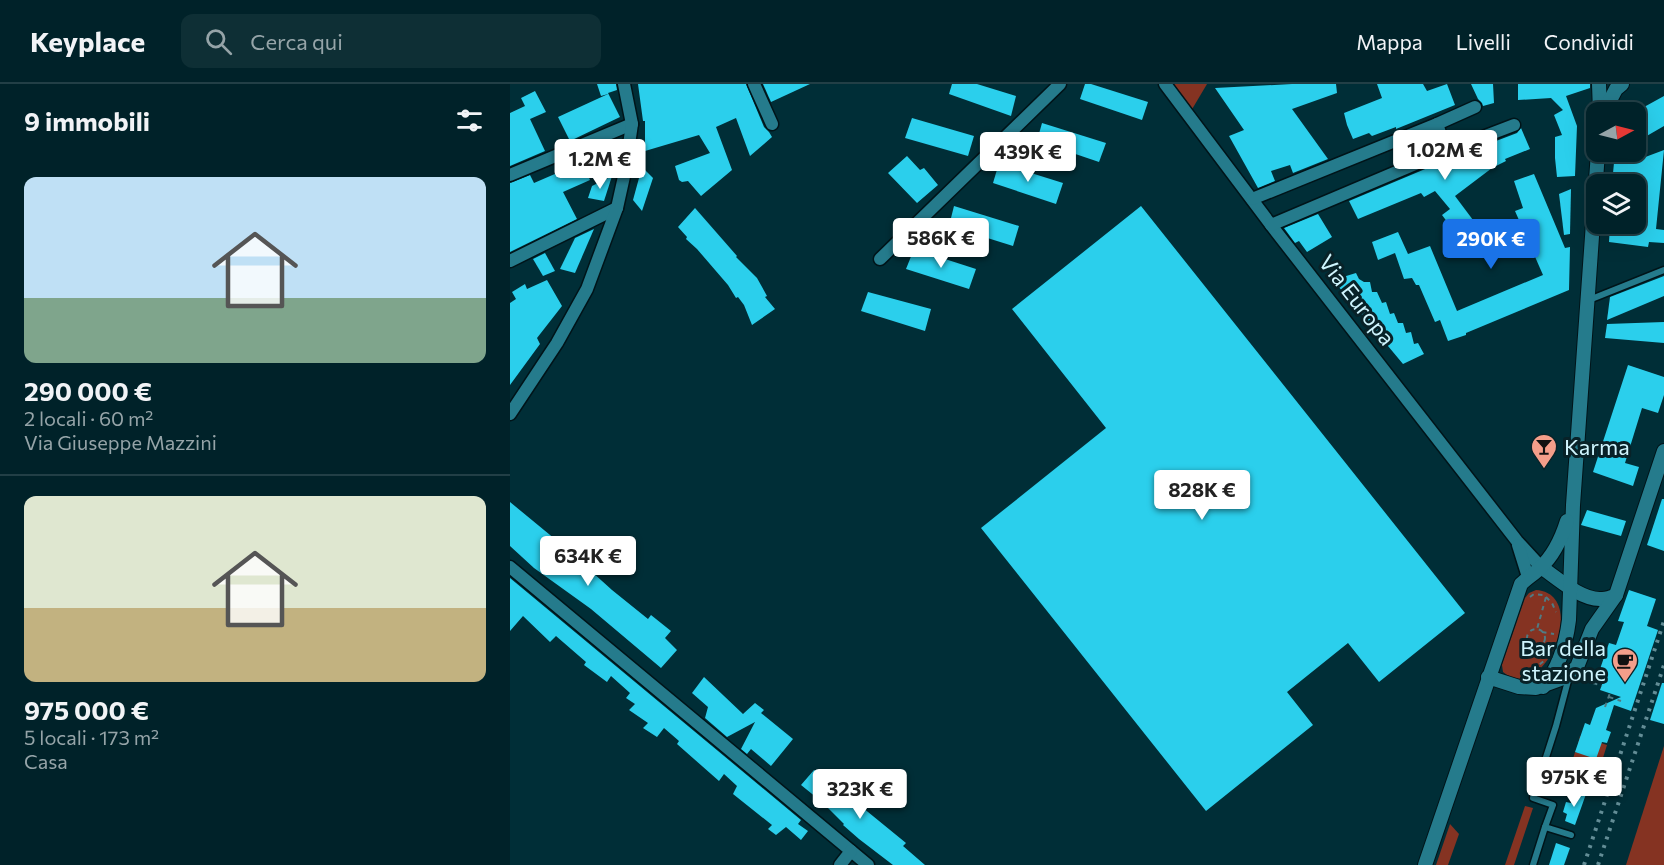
<!DOCTYPE html>
<html lang="it">
<head>
<meta charset="utf-8">
<style>
  :root { --surface:#002229; --page:#0e2f35; --text:#f1f3f6; --muted:#95a4a8; --line:#223f46; --accent:#1a73e8 }
  body { margin:0; font-family:Commissioner,sans-serif; background:var(--page); color:var(--text); height:100vh; display:flex; flex-direction:column; font-size:22px; white-space:nowrap }
  * { box-sizing:border-box; margin:0 }
  p { font-size:20px; color:var(--muted) }
  .icon { flex:none; width:33px; height:33px; fill:none; stroke:currentColor; stroke-width:2; stroke-linecap:round; stroke-linejoin:round }
  .map { position:relative; flex:1; overflow:hidden }
  .sheet { display:flex; flex-direction:column; background:var(--surface); width:510px }
  .sheet>* { flex:none }
  .needle { width:39px; rotate:83deg }
  .buttons { position:absolute; left:1076px; top:18px; display:grid; gap:12px }
  .buttons a { display:grid; place-items:center; width:60px; height:60px; border-radius:12px; background:var(--surface); box-shadow:0 6px 24px #0002,0 0 0 2px var(--line); font-size:30px }
  .price { position:absolute; translate:-50% -51px; padding:0 14px; border-radius:6px; background:#fff; color:#222; font-size:20px; line-height:39px; filter:drop-shadow(0 2px 3px #0008) }
  .price::after { content:''; position:absolute; left:50%; top:36px; width:18px; height:14px; margin-left:-9px; background:inherit; clip-path:polygon(0 0,100% 0,50% 100%) }
  .price.active { background:var(--accent); color:#fff }
  ul { padding:0; list-style:none }
  li { display:grid; align-content:center; gap:12px; height:318px; padding:0 24px }
  li+li { border-top:2px solid var(--line) }
  li span { display:grid; place-items:center; height:186px; border-radius:12px; color:#555 }
  li>.icon { margin-inline-start:auto }
  span .icon { width:108px; height:108px; fill:#fffc; stroke-width:1 }
  li b { font-size:26px }
  h2 { display:flex; justify-content:space-between; align-items:center; height:72px; padding:0 24px; font-size:26px }
  header { display:flex; align-items:center; gap:36px; box-sizing:border-box; height:84px; padding:0 30px; background:var(--surface); border-bottom:2px solid var(--line) }
  header strong { font-size:28px }
  nav { display:flex; gap:33px; margin-inline-start:auto; font-size:21px }
  .search { width:420px; height:54px; background:var(--page); display:flex; align-items:center; gap:15px; box-sizing:border-box; padding:0 21px; border-radius:12px; color:var(--muted); font-size:22px }
  main { display:flex; flex:1; min-height:0 }
  .map>svg:first-child { display:block }
</style>
</head>
<body>
<header>
<strong>Keyplace</strong>
<div class="search"><svg class="icon" aria-label="search" viewBox="0 0 24 24"><circle cx="10" cy="10" r="6"/><path d="M15 15l6 6"/></svg>Cerca qui</div>
<nav><a>Mappa</a><a>Livelli</a><a>Condividi</a></nav>
</header>
<main>
<section class="sheet">
<h2>9 immobili<svg class="icon" aria-label="filters" viewBox="0 0 24 24"><path d="M4 7h16M4 17h16"/><circle cx="9" cy="7" r="2"/><circle cx="15" cy="17" r="2"/></svg></h2>
<ul>
<li><span style="background:linear-gradient(#bfe0f5 65%,#7fa58c 0)"><svg class="icon" aria-label="home" viewBox="0 0 24 24"><path d="M3 11l9-7 9 7M6 9v11h12V9"/></svg></span><div><b>290 000 €</b><p>2 locali · 60 m²</p><p>Via Giuseppe Mazzini</p></div></li>
<li><span style="background:linear-gradient(#dfe7d0 60%,#c2b280 0)"><svg class="icon" aria-label="home" viewBox="0 0 24 24"><path d="M3 11l9-7 9 7M6 9v11h12V9"/></svg></span><div><b>975 000 €</b><p>5 locali · 173 m²</p><p>Casa</p></div></li>
</ul>
</section>
<div class="map">
<svg width="1154" height="781" viewBox="0 0 1154 781">
  <rect width="100%" height="100%" fill="#002e37"/>
  <g fill="#853322">
    <polygon points="656,0 697,0 681,27"/>
    <path d="M1026 506C1081 510 1033 623 993 588L992 581 1015 514 1019 509Z"/>
    <polygon points="1070,652 1097,661 1081,712 1055,702 1065,668 1072,670 1075,662 1068,660"/>
    <polygon points="1154,662 1154,781 1116,781"/>
    <polygon points="1015,722 1023,724 1004,781 995,781"/>
    <polygon points="940,740 949,750 938,781 926,781"/>
  </g>
  <g fill="#2bcfec">
    <polygon points="87,0 106,0 107,6 98,9 110,33 60,57 48,33 98,10 91,12"/>
    <polygon points="128,0 236,0 254,43 259,48 262,53 240,72 226,34 206,43 222,86 191,112 178,97 172,98 169,96 165,82 200,69 189,51 135,67 135,37 133,37"/>
    <polygon points="253,0 300,0 261,18"/>
    <polygon points="442,0 467,0 506,12 501,32 439,10"/>
    <polygon points="575,0 581,0 638,18 632,36 570,15"/>
    <polygon points="782,0 826,0 827,9 782,25 818,75 783,89 780,81 761,87 765,97 748,104 719,52 734,46 705,4"/>
    <polygon points="867,0 913,0 917,7 937,0 945,21 886,45 886,43 862,52 859,49 843,55 837,41 834,29 872,14"/>
    <polygon points="961,0 983,0 984,19 973,22 972,19 968,15"/>
    <polygon points="1008,0 1080,0 1080,4 1056,12 1067,42 1065,92 1047,93 1045,74 1045,53 1052,51 1044,31 1053,26 1041,14 1008,16"/>
    <polygon points="25,7 36,28 20,35 35,67 0,82 0,29 15,22 11,14"/>
    <polygon points="1154,12 1154,42 1135,53 1130,75 1154,66 1146,145 1154,146 1154,159 1139,158 1138,163 1099,158 1100,140 1125,140 1125,100 1102,100 1105,68 1125,68 1125,28"/>
    <polygon points="402,34 464,52 458,72 395,54"/>
    <polygon points="532,39 596,59 589,78 527,57"/>
    <polygon points="1011,44 1020,65 995,75 996,77 982,84 945,112 966,140 944,147 932,131 940,125 925,107 914,113 911,109 848,135 839,117 939,75 1007,49"/>
    <polygon points="69,71 80,96 53,108 67,135 0,168 0,99 20,91 24,99 61,83 58,76"/>
    <polygon points="397,72 410,86 414,84 428,101 407,119 378,89"/>
    <polygon points="489,79 553,99 546,120 483,99"/>
    <polygon points="132,83 143,94 132,127 123,116"/>
    <polygon points="1024,90 1055,164 1060,163 1059,206 956,249 956,251 938,257 930,236 925,238 909,201 906,201 902,194 894,195 885,169 868,176 862,158 888,148 898,170 920,162 947,227 1033,191 1005,127 1013,124 1004,97"/>
    <polygon points="102,92 94,117 78,114 82,102"/>
    <polygon points="1061,105 1060,150 1054,151 1049,110"/>
    <polygon points="444,122 509,142 503,162 439,142"/>
    <polygon points="631,122 955,529 869,598 838,559 777,608 803,641 696,727 471,444 596,344 502,225"/>
    <polygon points="185,124 227,172 226,173 247,194 257,212 255,213 265,225 242,241 234,221 228,213 226,214 218,201 187,165 176,155 177,153 168,143"/>
    <polygon points="808,130 822,153 797,168 789,157 785,159 774,144"/>
    <polygon points="84,145 65,189 50,185 65,154"/>
    <polygon points="404,165 466,185 459,205 396,185"/>
    <polygon points="35,169 45,187 33,192 23,175"/>
    <polygon points="846,189 849,195 854,198 860,198 862,208 867,208 872,219 876,218 880,230 884,229 888,239 893,239 896,249 901,248 904,260 908,259 914,270 893,280 823,196"/>
    <polygon points="1154,192 1154,212 1097,236 1100,213"/>
    <polygon points="37,196 52,222 27,254 30,260 0,301 0,219 6,215 2,208 15,200 17,205"/>
    <polygon points="358,208 421,225 415,247 351,227"/>
    <polygon points="1154,238 1154,259 1095,254 1097,240"/>
    <polygon points="1118,281 1154,293 1154,311 1148,329 1132,324 1115,379 1129,383 1123,402 1083,388"/>
    <polygon points="1152,415 1154,415 1154,467 1137,461"/>
    <polygon points="0,418 51,460 102,506 138,535 141,531 161,547 155,554 167,566 151,584 81,525 24,484 0,462"/>
    <polygon points="1077,426 1116,437 1111,452 1071,441"/>
    <polygon points="0,494 291,736 288,740 298,747 291,756 276,743 266,751 258,745 262,741 223,710 227,702 214,690 209,697 167,660 169,657 154,644 147,653 133,644 138,639 119,626 125,620 116,614 120,609 101,592 97,598 74,581 76,578 46,552 40,558 13,532 0,547"/>
    <polygon points="1119,506 1146,515 1137,542 1148,546 1121,627 1104,621 1096,646 1101,648 1097,659 1092,658 1086,675 1065,668 1075,639 1080,641 1086,624 1111,613 1090,606 1097,587 1090,585 1099,559 1106,561 1114,538 1108,537"/>
    <polygon points="194,593 233,630 245,619 254,626 251,629 283,655 261,682 241,665 237,670 231,665 245,638 217,653 195,634 198,623 182,609"/>
    <polygon points="1152,599 1154,599 1154,640 1140,636"/>
    <polygon points="304,686 324,704 334,694 353,711 347,719 396,759 393,762 415,781 383,781 349,755 333,741 334,740 312,718 291,701"/>
    <polygon points="1066,707 1076,710 1065,741 1055,737 1057,730 1053,728 1056,718 1061,719"/>
    <polygon points="1046,759 1060,764 1054,781 1039,781"/>
  </g>
  <g fill="none" stroke-linecap="round" stroke-linejoin="round">
    <defs>
      <g id="service">
        <polyline points="1079,216 1154,186"/>
        <polyline points="1059,593 1046,642 1023,714 1043,721 1035,743 1061,751"/>
        <polyline points="1023,781 1035,743"/>
      </g>
      <g id="minor">
        <polyline points="244,0 262,40"/>
        <polyline points="655,0 761,141 1007,457 1031,483"/>
        <polyline points="927,40 965,23"/>
        <polyline points="0,91 122,40"/>
        <polyline points="742,115 927,40 936,67"/>
        <polyline points="761,141 936,67 1004,41"/>
        <polyline points="370,175 550,0"/>
        <polyline points="0,177 107,124"/>
        <polyline points="0,330 47,259 77,205 107,124 115,88 122,40 114,0"/>
        <polyline points="1008,461 1018,493"/>
        <polyline points="0,483 358,781"/>
        <polyline points="330,781 341,767"/>
      </g>
      <g id="tertiary">
        <polyline points="1089,0 1090,28"/>
        <polyline points="1094,28 1106,5 1112,0"/>
        <path d="M1031 483C1047 494 1072 517 1092 515 1097 515 1102 513 1106 511"/>
        <polyline points="978,593 1009,603 1026,604 1056,593 1067,583 1082,545 1106,511 1154,367"/>
        <path d="M1033 603C1049 584 1056 560 1059 536L1063 421 1088 68"/>
        <path d="M915 781 1011 500C1017 494 1024 490 1030 484 1043 472 1052 453 1057 437"/>
      </g>
    </defs>
    <use href="#service" stroke="#001419" stroke-width="9"/>
    <use href="#minor" stroke="#001419" stroke-width="15"/>
    <use href="#tertiary" stroke="#001419" stroke-width="16"/>
    <g stroke="#507b84" stroke-width="2" stroke-dasharray="4.5 4.5" stroke-linecap="butt">
      <polyline points="1020,513 1024,510 1033,511 1036,513 1027,545"/>
      <polyline points="1036,513 1042,519 1046,528"/>
      <circle cx="1026" cy="554" r="9"/>
      <polyline points="1032,548 1044,550"/>
      <polyline points="1015,590 1019,589 1035,576"/>
      <polyline points="1083,599 1092,602"/>
      <polyline points="1099,613 1111,617"/>
      <polyline points="1095,623 1100,609"/>
    </g>
    <use href="#service" stroke="#257b8c" stroke-width="6"/>
    <use href="#minor" stroke="#257b8c" stroke-width="12"/>
    <use href="#tertiary" stroke="#257b8c" stroke-width="14"/>
    <g stroke="#638d96" stroke-width="4" stroke-dasharray="3 6" stroke-linecap="butt">
      <polyline points="1074,781 1154,537"/>
      <polyline points="1088,781 1154,581"/>
    </g>
  </g>
  <defs>
    <symbol id="bar-pin" viewBox="-11 -11 22 30"><path d="M0 17L-7.5 6A9.5 9.5 0 1 1 7.5 6Z" fill="#f49e8a" stroke="#082228"/><path d="M-6-5H6L.8 .8V4.5H3.5V6h-7V4.5H-.8V.8Z" fill="#111"/></symbol>
    <symbol id="cafe-pin" viewBox="-11 -11 22 30"><path d="M0 17L-7.5 6A9.5 9.5 0 1 1 7.5 6Z" fill="#f49e8a" stroke="#082228"/><path d="M-5.5-4.5H6V0H3Q3 3.5 0 3.5H-2.5Q-5.5 3.5-5.5 0ZM3-3.2v2h1.7v-2ZM-6 4.5H4V6H-6Z" fill="#111"/></symbol>
  </defs>
  <g fill-rule="evenodd">
    <use href="#bar-pin" x="1019" y="348" width="30" height="40"/>
    <use href="#cafe-pin" x="1100" y="562" width="30" height="40"/>
  </g>
  <g text-anchor="middle" stroke-width="6" stroke-linejoin="round" paint-order="stroke">
    <g font-size="22" fill="#cff5fe" stroke="#082228">
      <text transform="translate(847 216) rotate(52)" y="8">Via Europa</text>
    </g>
    <g font-size="22" fill="#cff5fe" stroke="#082228" text-anchor="start">
      <text x="1054" y="371">Karma</text>
      <text x="1096" y="572" text-anchor="end">Bar della<tspan x="1096" dy="25">stazione</tspan></text>
    </g>
  </g>
</svg>
<div class="buttons">
<a><svg class="needle" viewBox="-14 -14 28 28"><path d="M0-13l5 13h-10z" fill="#e53935"/><path d="M0 13l5-13h-10z" fill="#95a4a8"/></svg></a>
<a><svg class="icon" aria-label="layers" viewBox="0 0 24 24"><path d="M12 4l9 5-9 5-9-5zM3 14l9 5 9-5"/></svg></a>
</div>
<b class="price" style="left:935px;top:97px">1.02M €</b>
<b class="price" style="left:518px;top:99px">439K €</b>
<b class="price" style="left:90px;top:106px">1.2M €</b>
<b class="price" style="left:431px;top:185px">586K €</b>
<b class="price active" style="left:981px;top:186px">290K €</b>
<b class="price" style="left:692px;top:437px">828K €</b>
<b class="price" style="left:78px;top:503px">634K €</b>
<b class="price" style="left:1064px;top:724px">975K €</b>
<b class="price" style="left:350px;top:736px">323K €</b>
</div>
</main>
</body>
</html>
